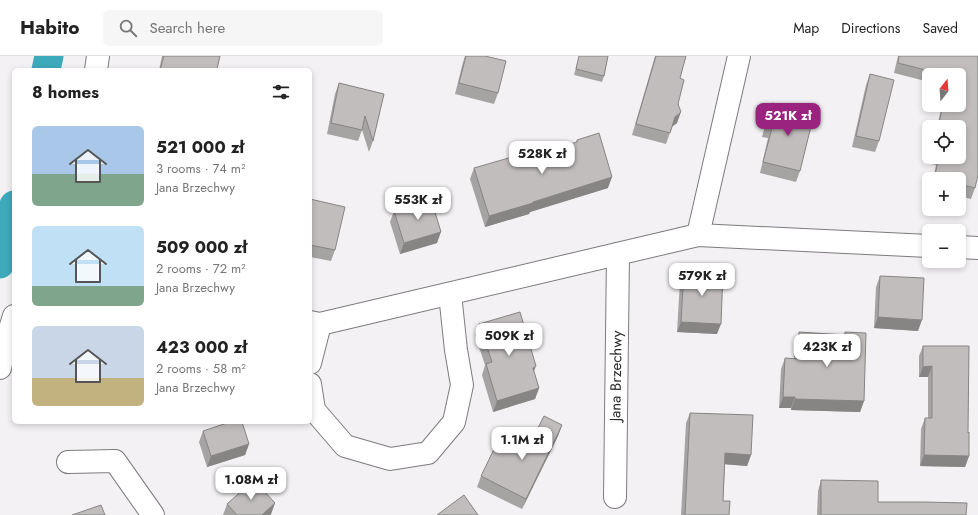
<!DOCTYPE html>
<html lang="en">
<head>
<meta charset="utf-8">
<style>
  :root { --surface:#fff; --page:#f6f6f6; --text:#222; --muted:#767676; --line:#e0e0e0; --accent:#99237e }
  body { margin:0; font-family:Jost,sans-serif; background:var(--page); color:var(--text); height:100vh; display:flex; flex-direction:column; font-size:15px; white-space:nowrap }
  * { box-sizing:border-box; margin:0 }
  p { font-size:13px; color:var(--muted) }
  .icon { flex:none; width:22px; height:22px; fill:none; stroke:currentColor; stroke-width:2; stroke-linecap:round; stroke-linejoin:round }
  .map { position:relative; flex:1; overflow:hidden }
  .details { position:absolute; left:12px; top:12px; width:300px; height:356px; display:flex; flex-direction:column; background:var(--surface); border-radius:6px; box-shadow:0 2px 6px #0003 }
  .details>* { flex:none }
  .needle { width:26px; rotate:17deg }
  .buttons { position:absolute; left:922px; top:12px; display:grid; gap:8px }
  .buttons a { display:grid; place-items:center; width:44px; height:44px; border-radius:6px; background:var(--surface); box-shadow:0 2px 6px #0003; font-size:20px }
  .price { position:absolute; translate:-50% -34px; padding:0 9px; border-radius:8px; background:#fff; color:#222; font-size:13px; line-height:26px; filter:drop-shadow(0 1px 2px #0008) }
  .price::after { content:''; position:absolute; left:50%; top:24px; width:12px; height:9px; margin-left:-6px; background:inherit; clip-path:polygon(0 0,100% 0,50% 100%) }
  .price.on { background:var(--accent); color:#fff }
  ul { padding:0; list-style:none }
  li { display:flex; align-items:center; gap:12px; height:100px; padding:0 20px }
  li span { display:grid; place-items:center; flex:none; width:112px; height:80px; border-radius:6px; color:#555 }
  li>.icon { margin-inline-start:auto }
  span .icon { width:48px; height:48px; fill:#fffc; stroke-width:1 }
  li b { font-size:17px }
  h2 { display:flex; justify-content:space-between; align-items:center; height:48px; padding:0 20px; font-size:17px }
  header { display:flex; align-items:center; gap:24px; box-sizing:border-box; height:56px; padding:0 20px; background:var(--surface); border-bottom:1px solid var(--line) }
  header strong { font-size:19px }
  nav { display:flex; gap:22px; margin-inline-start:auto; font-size:14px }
  .search { width:280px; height:36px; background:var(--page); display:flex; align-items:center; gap:10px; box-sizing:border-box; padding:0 14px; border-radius:6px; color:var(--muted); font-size:15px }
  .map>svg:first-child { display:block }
</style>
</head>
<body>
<header>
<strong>Habito</strong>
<div class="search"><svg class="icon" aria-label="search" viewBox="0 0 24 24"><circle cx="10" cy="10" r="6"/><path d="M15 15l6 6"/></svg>Search here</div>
<nav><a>Map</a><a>Directions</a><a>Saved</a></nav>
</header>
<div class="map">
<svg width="978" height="459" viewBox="0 0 978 459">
  <rect width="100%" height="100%" fill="#f3f1f4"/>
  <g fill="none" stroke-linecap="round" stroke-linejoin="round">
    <g stroke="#3daabb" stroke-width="29">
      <polyline points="46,14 49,0"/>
      <polyline points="0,208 14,149"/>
    </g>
    <defs>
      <g id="minor">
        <polyline points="96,14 98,0"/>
        <polyline points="698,179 739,0"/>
        <polyline points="959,191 978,192"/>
        <polyline points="310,266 320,268 698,179 929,190"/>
        <polyline points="310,307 320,268"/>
        <polyline points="0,312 5,289 14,260"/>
        <polyline points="310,328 314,354 345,390 390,403 428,397 454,366 462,329 456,294 450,238"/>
        <polyline points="68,406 115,405 153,459"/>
        <polyline points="615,441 618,198"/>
      </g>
    </defs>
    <use href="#minor" stroke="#7d7b7e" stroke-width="24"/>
    <use href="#minor" stroke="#fff" stroke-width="22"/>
  </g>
  <g fill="#a6a3a3">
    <polygon points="162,0 220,0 217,13 223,14 159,14"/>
    <polygon points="465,0 485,0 498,37 494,48 455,38 463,6"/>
    <polygon points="579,0 608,0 604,20 602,26 574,19"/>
    <polygon points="655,0 686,0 680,22 677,67 672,71 666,88 632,79"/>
    <polygon points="898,0 978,0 975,132 971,143 959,140 959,123 933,123 936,109 928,107 930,101 959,101 959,71 937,71 942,49 959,49 959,19 929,19 929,26 894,17"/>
    <polygon points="870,18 879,85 875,96 852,91 866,29"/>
    <polygon points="339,27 384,38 373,85 369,96 362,74 358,85 327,78 335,38"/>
    <polygon points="772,47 800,115 796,126 760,117 768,82 762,81 768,58"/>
    <polygon points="577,84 608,132 530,156 529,158 485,171 470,123 474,112 520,103 576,87"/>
    <polygon points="310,143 335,194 331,205 310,201"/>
    <polygon points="394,155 437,187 400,198 390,166"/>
    <polygon points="684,214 717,278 677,276 680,225"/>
    <polygon points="880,220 918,275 874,272 876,231"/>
    <polygon points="479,268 534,317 539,332 535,343 493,356 482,319 485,309 475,279"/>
    <polygon points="799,276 844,279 845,276 864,345 860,356 791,354 791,352 779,352 781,313 785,302 794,303 795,287"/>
    <polygon points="923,290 968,377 969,400 965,411 920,410 921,373 925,362 928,362 928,321 919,321 919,300"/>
    <polygon points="690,357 751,399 747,410 725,408 723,445 729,459 681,459 686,367"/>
    <polygon points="562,369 558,380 522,453 477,431 481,420 524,400"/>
    <polygon points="203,375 249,388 245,399 207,411 199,386"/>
    <polygon points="821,424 878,446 966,459 817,459 818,435"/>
    <polygon points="275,447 271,458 271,459 223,459 227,448"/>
  </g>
  <g fill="#878484">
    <polygon points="681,56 677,67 671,71 675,61"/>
    <polygon points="612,121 608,132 530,156 529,158 485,171 489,160"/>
    <polygon points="441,176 437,187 400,198 404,187"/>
    <polygon points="878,261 922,264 918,275 874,272"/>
    <polygon points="681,266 721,268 717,278 677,276"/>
    <polygon points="536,310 532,321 533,312"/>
    <polygon points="932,310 928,321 919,321 923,311"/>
    <polygon points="539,332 535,343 493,356 497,345"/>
    <polygon points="783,341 795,341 791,352 779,352"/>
    <polygon points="795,343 864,345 860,356 791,354"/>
    <polygon points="562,369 558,380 522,453 526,443"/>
    <polygon points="249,388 245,399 207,411 211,400"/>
    <polygon points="725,397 751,399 747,410 721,408"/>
    <polygon points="924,399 969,400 965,411 920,410"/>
    <polygon points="275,447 271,458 271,459 262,459"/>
  </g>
  <g fill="#c1bdbd" stroke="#878484">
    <polygon points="164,0 220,0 217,13 223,14 160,14"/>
    <polygon points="466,0 485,0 506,5 498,37 459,27"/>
    <polygon points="579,0 608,0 604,20 576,13"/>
    <polygon points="656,0 686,0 680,22 684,24 678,48 681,56 675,61 670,77 636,68"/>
    <polygon points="899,0 978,0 978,119 975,132 959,128 959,123 934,123 939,101 959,101 959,71 938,71 943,49 959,49 959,19 945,19 898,7"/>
    <polygon points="870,18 894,24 879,85 856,80"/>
    <polygon points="339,27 384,38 373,85 365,60 362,74 331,67"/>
    <polygon points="772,47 814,58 800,115 763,106 772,72 766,70"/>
    <polygon points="599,77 612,121 533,146 533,147 489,160 474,112 519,99 520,103 577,86 577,84"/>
    <polygon points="310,143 345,151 335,194 310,189"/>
    <polygon points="431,143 441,176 404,187 394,155"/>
    <polygon points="684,214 723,216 721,268 681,266"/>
    <polygon points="880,220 924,222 922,264 878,261"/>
    <polygon points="520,256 536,310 533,312 539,332 497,345 486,308 492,306 479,268"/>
    <polygon points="799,276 845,279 845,276 866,277 864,345 795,343 795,341 783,341 785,302 798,303"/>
    <polygon points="923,290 969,290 968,377 969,376 969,400 924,399 925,362 932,362 932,310 923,311"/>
    <polygon points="690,357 753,359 751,399 725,397 723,445 730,445 729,459 685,459"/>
    <polygon points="544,360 562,369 526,443 481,420 497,387 524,400"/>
    <polygon points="230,366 242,366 249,388 211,400 203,375"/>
    <polygon points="254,424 275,447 262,459 237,459 227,448"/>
    <polygon points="821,424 878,425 878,446 924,446 967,447 966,459 821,459"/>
    <polygon points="464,439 478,459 437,459"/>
    <polygon points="101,449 105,459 72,459"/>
  </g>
  <g text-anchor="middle" stroke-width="4" stroke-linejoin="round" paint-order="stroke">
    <g font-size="15" fill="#2c2b2c" stroke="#fff">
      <text transform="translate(616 320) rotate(-89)" y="5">Jana Brzechwy</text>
    </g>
  </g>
</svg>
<div class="buttons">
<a><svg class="needle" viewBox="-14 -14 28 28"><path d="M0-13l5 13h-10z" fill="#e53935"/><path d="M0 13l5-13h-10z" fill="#767676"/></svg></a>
<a><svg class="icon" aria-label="locate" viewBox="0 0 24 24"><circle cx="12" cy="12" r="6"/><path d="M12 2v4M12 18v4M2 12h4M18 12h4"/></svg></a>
<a>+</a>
<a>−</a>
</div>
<b class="price on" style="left:788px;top:81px">521K zł</b>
<b class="price" style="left:542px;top:119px">528K zł</b>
<b class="price" style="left:418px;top:165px">553K zł</b>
<b class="price" style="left:702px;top:241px">579K zł</b>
<b class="price" style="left:509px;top:301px">509K zł</b>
<b class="price" style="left:827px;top:312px">423K zł</b>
<b class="price" style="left:522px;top:405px">1.1M zł</b>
<b class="price" style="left:251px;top:445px">1.08M zł</b>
<section class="details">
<h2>8 homes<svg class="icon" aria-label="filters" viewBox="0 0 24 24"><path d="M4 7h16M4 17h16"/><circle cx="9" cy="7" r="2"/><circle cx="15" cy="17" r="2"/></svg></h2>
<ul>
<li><span style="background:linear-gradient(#a9c7e8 60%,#7fa58c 0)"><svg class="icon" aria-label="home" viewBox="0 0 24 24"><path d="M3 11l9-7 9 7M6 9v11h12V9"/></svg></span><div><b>521 000 zł</b><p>3 rooms · 74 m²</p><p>Jana Brzechwy</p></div></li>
<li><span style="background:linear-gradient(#bfe0f5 75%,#7fa58c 0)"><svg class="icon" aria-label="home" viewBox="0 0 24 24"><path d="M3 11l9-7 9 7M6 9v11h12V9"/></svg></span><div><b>509 000 zł</b><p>2 rooms · 72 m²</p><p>Jana Brzechwy</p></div></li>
<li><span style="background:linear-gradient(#c9d6e8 65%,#c2b280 0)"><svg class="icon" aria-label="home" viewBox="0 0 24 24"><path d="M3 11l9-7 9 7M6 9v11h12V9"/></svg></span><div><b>423 000 zł</b><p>2 rooms · 58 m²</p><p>Jana Brzechwy</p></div></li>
</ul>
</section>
</div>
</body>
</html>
